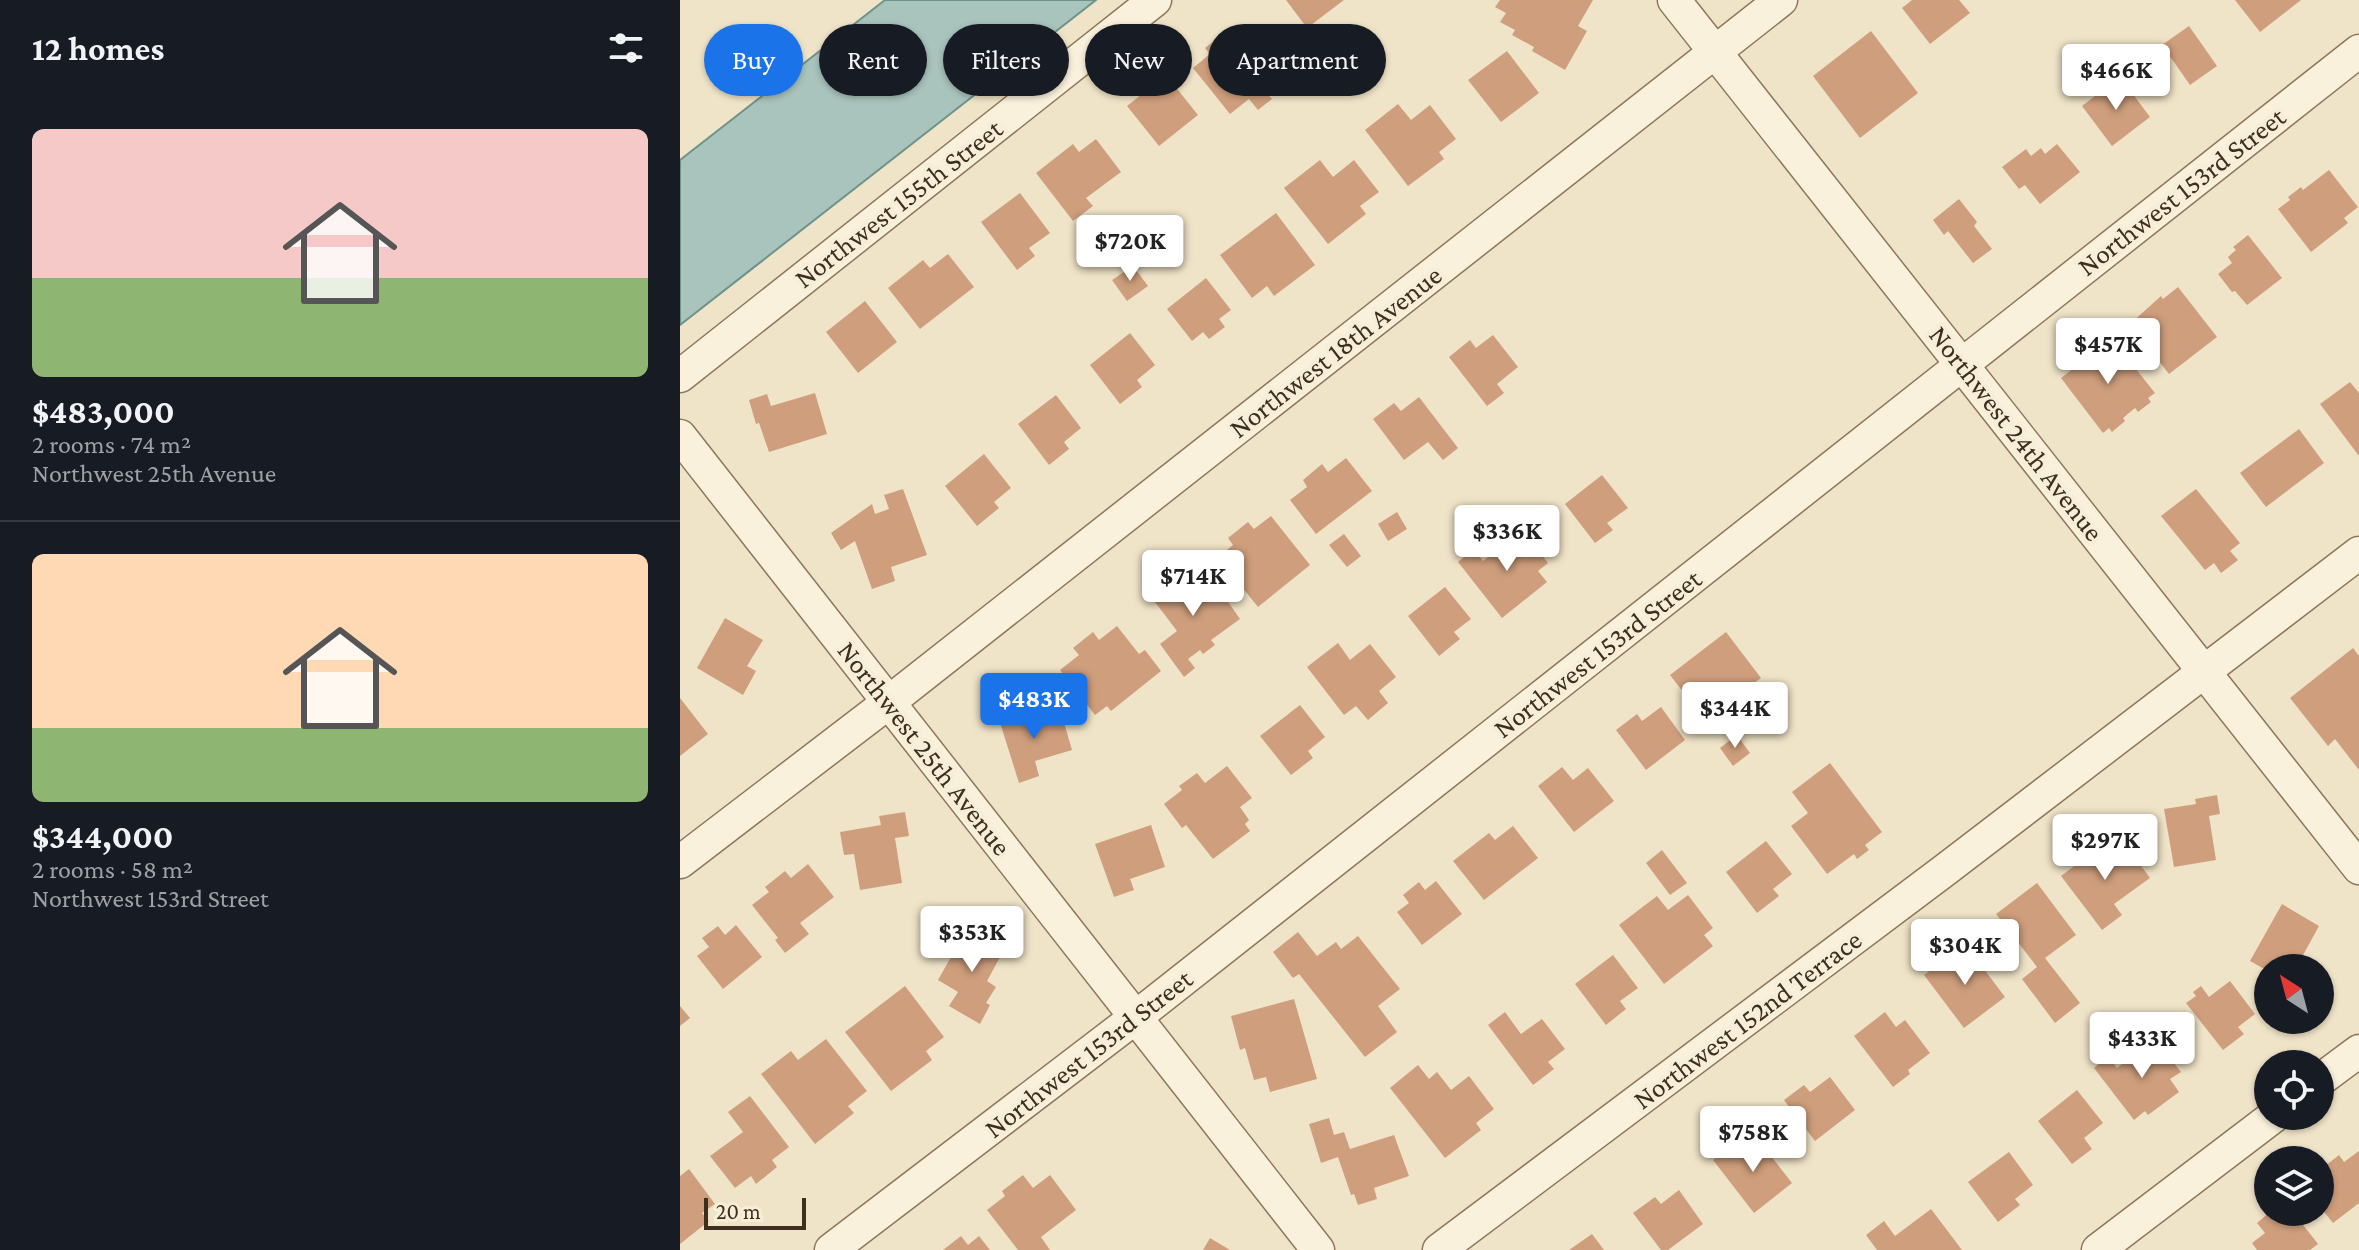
<!DOCTYPE html>
<html lang="en">
<head>
<meta charset="utf-8">
<style>
  :root { --surface:#171b24; --page:#20242c; --text:#f1f3f6; --muted:#9ea1a6; --line:#363941; --accent:#1a73e8 }
  body { margin:0; font-family:"Crimson Pro",serif; background:var(--page); color:var(--text); height:100vh; display:flex; flex-direction:column; font-size:30px; white-space:nowrap }
  * { box-sizing:border-box; margin:0 }
  p { font-size:26px; color:var(--muted) }
  .icon { flex:none; width:44px; height:44px; fill:none; stroke:currentColor; stroke-width:2; stroke-linecap:round; stroke-linejoin:round }
  .map { position:relative; flex:1; overflow:hidden }
  .side { display:flex; flex-direction:column; background:var(--surface); width:680px }
  .side>* { flex:none }
  .banner { position:absolute; left:24px; top:24px; width:760px; height:72px; display:flex; gap:16px }
  .needle { width:52px; rotate:324deg }
  .controls { position:absolute; left:1574px; top:954px; display:grid; gap:16px }
  .controls a { display:grid; place-items:center; width:80px; height:80px; border-radius:50%; background:var(--surface); box-shadow:0 2px 6px #0004; font-size:40px }
  .scale { position:absolute; left:24px; bottom:20px; width:102px; box-sizing:border-box; padding-left:8px; border:4px solid #3d2e20; border-top:0; font-size:22px; line-height:28px; white-space:nowrap; color:#3d2e20; -webkit-text-stroke:6px #f7eed8; paint-order:stroke }
  .price { position:absolute; translate:-50% -68px; padding:0 18px; border-radius:8px; background:#fff; color:#222; font-size:26px; line-height:52px; filter:drop-shadow(0 2px 4px #0008) }
  .price::after { content:''; position:absolute; left:50%; top:48px; width:24px; height:18px; margin-left:-12px; background:inherit; clip-path:polygon(0 0,100% 0,50% 100%) }
  .price.active { background:var(--accent); color:#fff }
  ul { padding:0; list-style:none }
  li { display:grid; align-content:center; gap:16px; height:424px; padding:0 32px }
  li+li { border-top:2px solid var(--line) }
  li span { display:grid; place-items:center; height:248px; border-radius:12px; color:#555 }
  li>.icon { margin-inline-start:auto }
  span .icon { width:144px; height:144px; fill:#fffc; stroke-width:1 }
  li b { font-size:34px }
  h2 { display:flex; justify-content:space-between; align-items:center; height:96px; padding:0 32px; font-size:34px }
  .pill { padding:0 28px; border-radius:36px; background:var(--surface); box-shadow:0 2px 6px #0004; font-size:28px; line-height:72px }
  .pill.active { background:var(--accent); color:#fff }
  main { display:flex; flex:1; min-height:0 }
  .map>svg:first-child { display:block }
</style>
</head>
<body>
<main>
<section class="side">
<h2>12 homes<svg class="icon" aria-label="filters" viewBox="0 0 24 24"><path d="M4 7h16M4 17h16"/><circle cx="9" cy="7" r="2"/><circle cx="15" cy="17" r="2"/></svg></h2>
<ul>
<li><span style="background:linear-gradient(#f6c9c9 60%,#8fb573 0)"><svg class="icon" aria-label="home" viewBox="0 0 24 24"><path d="M3 11l9-7 9 7M6 9v11h12V9"/></svg></span><div><b>$483,000</b><p>2 rooms · 74 m²</p><p>Northwest 25th Avenue</p></div></li>
<li><span style="background:linear-gradient(#ffd9b3 70%,#8fb573 0)"><svg class="icon" aria-label="home" viewBox="0 0 24 24"><path d="M3 11l9-7 9 7M6 9v11h12V9"/></svg></span><div><b>$344,000</b><p>2 rooms · 58 m²</p><p>Northwest 153rd Street</p></div></li>
</ul>
</section>
<div class="map">
<svg width="1679" height="1250" viewBox="0 0 1679 1250">
  <rect width="100%" height="100%" fill="#f0e4c8"/>
  <polygon fill="#a9c4bc" stroke="#6f938a" stroke-width="2" points="205,0 416,0 0,325 0,160"/>
  <g fill="#cf9f7d">
    <polygon points="606,0 664,0 627,28"/>
    <polygon points="820,0 913,0 898,26 907,31 885,70 852,51 854,47 832,35 835,30 820,22 826,13 815,7"/>
    <polygon points="1232,0 1279,0 1290,13 1250,44 1222,8"/>
    <polygon points="1555,0 1621,0 1580,32"/>
    <polygon points="568,25 595,58 577,72 587,84 582,88 592,99 578,110 569,99 550,114 513,68 530,54 525,48 545,32 551,40"/>
    <polygon points="1509,26 1537,66 1510,85 1482,45"/>
    <polygon points="1191,31 1238,93 1180,138 1133,76"/>
    <polygon points="827,51 859,93 821,122 788,80"/>
    <polygon points="486,75 518,115 479,146 447,106"/>
    <polygon points="1440,77 1470,117 1432,146 1402,106"/>
    <polygon points="718,104 731,120 750,105 776,139 759,152 764,159 728,186 685,130"/>
    <polygon points="416,139 441,172 406,198 413,206 393,221 356,173 393,144 399,152"/>
    <polygon points="1377,144 1400,172 1360,204 1345,185 1339,189 1322,167 1346,149 1351,156 1361,148 1365,154"/>
    <polygon points="640,160 653,177 674,160 699,192 680,206 686,214 648,244 604,188"/>
    <polygon points="1649,170 1678,207 1664,218 1668,223 1631,252 1598,209 1610,200 1608,197 1621,187 1623,190"/>
    <polygon points="340,193 370,233 349,248 355,256 337,270 301,222"/>
    <polygon points="1279,199 1297,222 1294,226 1312,249 1293,263 1268,231 1264,235 1253,220"/>
    <polygon points="596,213 635,265 594,296 587,286 572,298 540,255"/>
    <polygon points="1568,235 1602,278 1567,305 1555,291 1552,292 1538,274 1552,263 1548,257 1556,250 1553,247"/>
    <polygon points="268,254 294,287 240,329 208,288 243,260 250,268"/>
    <polygon points="453,266 468,286 447,301 432,280"/>
    <polygon points="526,278 551,310 539,319 545,327 529,339 523,332 512,341 487,309"/>
    <polygon points="1498,287 1537,337 1489,374 1450,324 1481,296 1483,299"/>
    <polygon points="185,301 217,342 178,373 146,332"/>
    <polygon points="450,333 475,365 457,380 462,387 440,404 410,365"/>
    <polygon points="813,335 838,367 817,384 824,393 807,406 769,357 790,340 796,348"/>
    <polygon points="1432,339 1475,393 1468,398 1471,402 1458,412 1455,408 1443,418 1445,421 1432,432 1429,428 1423,433 1381,378 1407,358 1404,355 1417,345 1419,349"/>
    <polygon points="1670,382 1679,393 1679,456 1640,404"/>
    <polygon points="135,393 147,434 89,452 79,423 76,424 69,400 87,394 91,406"/>
    <polygon points="376,395 401,428 384,442 389,449 369,465 338,424"/>
    <polygon points="739,397 778,448 763,460 748,442 724,460 693,419 714,403 721,411"/>
    <polygon points="1619,429 1644,463 1586,507 1560,473"/>
    <polygon points="304,454 331,488 314,502 319,508 297,526 265,486"/>
    <polygon points="666,458 692,491 636,534 610,500 627,487 623,480 642,464 648,472"/>
    <polygon points="922,475 948,508 927,523 933,530 915,543 885,504"/>
    <polygon points="223,489 247,555 211,567 215,581 192,589 175,541 161,550 151,533 192,504 195,514 209,509 204,495"/>
    <polygon points="1516,489 1560,543 1550,551 1558,560 1541,573 1534,563 1525,570 1481,516"/>
    <polygon points="717,512 727,529 708,541 698,524"/>
    <polygon points="591,516 630,565 578,607 538,557 553,545 548,538 568,522 574,529"/>
    <polygon points="842,530 868,563 858,571 867,582 822,618 778,562 794,549 803,561"/>
    <polygon points="664,534 681,556 667,567 649,545"/>
    <polygon points="498,571 504,580 516,571 538,600 544,596 560,619 531,640 535,645 523,654 520,650 508,659 515,668 504,677 480,644 497,631 475,602 486,593 480,584"/>
    <polygon points="765,587 791,619 774,632 780,639 759,656 728,616"/>
    <polygon points="45,618 83,640 67,666 76,671 63,695 17,668"/>
    <polygon points="437,626 459,654 465,650 481,671 431,711 427,706 415,715 380,670 399,655 393,648 413,632 419,640"/>
    <polygon points="1046,632 1081,678 1044,705 1047,708 1028,724 990,675"/>
    <polygon points="658,643 670,660 690,644 716,677 699,691 708,703 688,720 676,706 664,715 627,667"/>
    <polygon points="1673,648 1679,656 1679,770 1655,739 1648,746 1610,698"/>
    <polygon points="0,698 28,734 0,756"/>
    <polygon points="620,705 645,737 628,751 633,758 611,775 580,736"/>
    <polygon points="981,707 1005,740 966,770 936,730 957,714 962,721"/>
    <polygon points="380,709 392,750 355,761 359,776 339,783 318,716 335,711 338,722"/>
    <polygon points="1057,735 1070,753 1053,766 1040,748"/>
    <polygon points="1150,763 1202,832 1185,845 1189,850 1177,859 1174,854 1147,874 1111,826 1128,813 1112,792"/>
    <polygon points="547,766 572,798 560,807 569,820 565,824 570,831 533,859 506,825 502,828 484,804 502,790 499,786 517,773 525,783"/>
    <polygon points="882,767 893,780 908,768 934,801 894,832 858,786"/>
    <polygon points="1537,795 1540,814 1529,816 1536,860 1494,867 1484,809 1516,804 1515,799"/>
    <polygon points="225,812 229,836 215,838 222,883 180,890 174,854 164,855 160,832 201,825 199,816"/>
    <polygon points="471,825 485,867 450,879 454,890 434,897 415,844"/>
    <polygon points="833,826 858,858 804,900 773,861 809,833 815,840"/>
    <polygon points="1086,841 1112,874 1093,889 1099,896 1077,913 1046,872"/>
    <polygon points="1445,844 1470,878 1434,904 1442,915 1422,930 1381,876 1421,846 1428,855"/>
    <polygon points="982,850 1007,883 990,895 966,863"/>
    <polygon points="128,864 154,897 120,923 129,934 105,953 95,940 98,938 72,905 89,892 85,887 105,871 111,878"/>
    <polygon points="756,881 782,914 742,945 717,912 729,903 723,895 739,882 745,890"/>
    <polygon points="1357,883 1396,935 1365,958 1400,1003 1375,1023 1342,979 1357,967 1316,914"/>
    <polygon points="1008,895 1033,928 1024,935 1033,946 984,984 939,925 977,896 988,910"/>
    <polygon points="1602,904 1639,926 1617,966 1621,968 1588,968 1588,971 1570,961"/>
    <polygon points="56,925 82,957 43,989 17,956 29,947 22,938 38,926 45,935"/>
    <polygon points="288,927 325,948 307,981 316,987 306,1003 310,1005 300,1024 269,1006 278,992 258,980"/>
    <polygon points="618,932 637,956 656,942 661,949 678,936 720,989 698,1006 717,1032 685,1057 619,974 613,978 593,952"/>
    <polygon points="1288,948 1325,997 1284,1028 1244,975 1264,960 1267,964"/>
    <polygon points="933,955 958,988 940,1001 946,1009 926,1025 895,984"/>
    <polygon points="1550,981 1575,1014 1558,1027 1564,1034 1543,1050 1506,1003 1516,996 1513,992 1521,986 1529,997"/>
    <polygon points="225,986 264,1037 246,1051 252,1060 211,1091 165,1032"/>
    <polygon points="614,999 637,1079 590,1092 586,1077 574,1080 565,1048 560,1050 551,1016"/>
    <polygon points="0,1006 10,1018 0,1026"/>
    <polygon points="825,1012 841,1034 862,1019 885,1049 868,1062 874,1069 853,1085 808,1025"/>
    <polygon points="1205,1012 1216,1027 1225,1020 1250,1053 1228,1070 1230,1074 1213,1087 1174,1036"/>
    <polygon points="146,1039 187,1091 168,1106 174,1113 135,1144 81,1074 111,1051 118,1060"/>
    <polygon points="1475,1039 1501,1072 1490,1079 1499,1092 1468,1115 1465,1111 1454,1120 1414,1068 1428,1056 1437,1068"/>
    <polygon points="738,1065 749,1079 757,1072 771,1090 789,1076 814,1109 796,1123 801,1130 765,1158 710,1088"/>
    <polygon points="1150,1077 1175,1110 1135,1141 1104,1100 1124,1085 1130,1092"/>
    <polygon points="1397,1090 1423,1123 1404,1138 1412,1149 1392,1164 1358,1121"/>
    <polygon points="70,1096 109,1147 92,1160 97,1167 76,1184 71,1176 55,1188 30,1156 63,1132 48,1112"/>
    <polygon points="649,1118 654,1135 664,1132 670,1149 714,1135 729,1176 694,1188 697,1199 678,1205 674,1194 671,1195 658,1157 641,1163 629,1124"/>
    <polygon points="1077,1138 1112,1183 1074,1213 1033,1160 1052,1144 1059,1153"/>
    <polygon points="1679,1151 1679,1203 1653,1223 1640,1207 1640,1181 1644,1178 1640,1170 1659,1155 1664,1162"/>
    <polygon points="1329,1152 1353,1185 1335,1199 1340,1205 1318,1222 1288,1182"/>
    <polygon points="9,1169 35,1204 22,1213 29,1221 0,1244 0,1176"/>
    <polygon points="343,1175 353,1188 370,1175 396,1210 361,1237 370,1250 338,1250 307,1210 325,1196 322,1191"/>
    <polygon points="999,1190 1023,1224 988,1250 981,1250 953,1213 975,1197 981,1204"/>
    <polygon points="1251,1209 1282,1250 1197,1250 1186,1235 1204,1221 1215,1236"/>
    <polygon points="1590,1212 1594,1212 1601,1220 1613,1212 1638,1244 1630,1250 1577,1250 1572,1243 1585,1233 1577,1223"/>
    <polygon points="912,1234 924,1250 889,1250"/>
    <polygon points="281,1236 288,1245 299,1236 310,1250 263,1250"/>
    <polygon points="530,1238 550,1250 523,1250"/>
  </g>
  <g fill="none" stroke-linecap="round" stroke-linejoin="round">
    <defs>
      <g id="minor">
        <polyline points="994,0 1679,868"/>
        <polyline points="0,376 475,0"/>
        <polyline points="0,436 638,1250"/>
        <polyline points="0,862 209,702 1101,0"/>
        <polyline points="1640,1080 1679,1051"/>
        <polyline points="151,1250 456,1017 1679,51"/>
        <polyline points="759,1250 1265,870 1679,553"/>
        <polyline points="1418,1250 1594,1116"/>
      </g>
    </defs>
    <use href="#minor" stroke="#8d765c" stroke-width="35"/>
    <use href="#minor" stroke="#faf1dc" stroke-width="32"/>
  </g>
  <g text-anchor="middle" stroke-width="8" stroke-linejoin="round" paint-order="stroke">
    <g font-size="28" fill="#3d2e20" stroke="#f7eed8">
      <text transform="translate(1501 191) rotate(-38)" y="10">Northwest 153rd Street</text>
      <text transform="translate(218 203) rotate(-38)" y="10">Northwest 155th Street</text>
      <text transform="translate(655 351) rotate(-38)" y="10">Northwest 18th Avenue</text>
      <text transform="translate(1337 433) rotate(52)" y="10">Northwest 24th Avenue</text>
      <text transform="translate(917 653) rotate(-38)" y="10">Northwest 153rd Street</text>
      <text transform="translate(245 748) rotate(52)" y="10">Northwest 25th Avenue</text>
      <text transform="translate(1067 1019) rotate(-37)" y="10">Northwest 152nd Terrace</text>
      <text transform="translate(408 1053) rotate(-38)" y="10">Northwest 153rd Street</text>
    </g>
  </g>
</svg>
<div class="controls">
<a><svg class="needle" viewBox="-14 -14 28 28"><path d="M0-13l5 13h-10z" fill="#e53935"/><path d="M0 13l5-13h-10z" fill="#9ea1a6"/></svg></a>
<a><svg class="icon" aria-label="locate" viewBox="0 0 24 24"><circle cx="12" cy="12" r="6"/><path d="M12 2v4M12 18v4M2 12h4M18 12h4"/></svg></a>
<a><svg class="icon" aria-label="layers" viewBox="0 0 24 24"><path d="M12 4l9 5-9 5-9-5zM3 14l9 5 9-5"/></svg></a>
</div>
<div class="scale">20 m</div>
<b class="price" style="left:1436px;top:112px">$466K</b>
<b class="price" style="left:450px;top:283px">$720K</b>
<b class="price" style="left:1428px;top:386px">$457K</b>
<b class="price" style="left:827px;top:573px">$336K</b>
<b class="price" style="left:513px;top:618px">$714K</b>
<b class="price active" style="left:354px;top:741px">$483K</b>
<b class="price" style="left:1055px;top:750px">$344K</b>
<b class="price" style="left:1425px;top:882px">$297K</b>
<b class="price" style="left:292px;top:974px">$353K</b>
<b class="price" style="left:1285px;top:987px">$304K</b>
<b class="price" style="left:1462px;top:1080px">$433K</b>
<b class="price" style="left:1073px;top:1174px">$758K</b>
<div class="banner">
<a class="pill active">Buy</a>
<a class="pill">Rent</a>
<a class="pill">Filters</a>
<a class="pill">New</a>
<a class="pill">Apartment</a>
</div>
</div>
</main>
</body>
</html>
